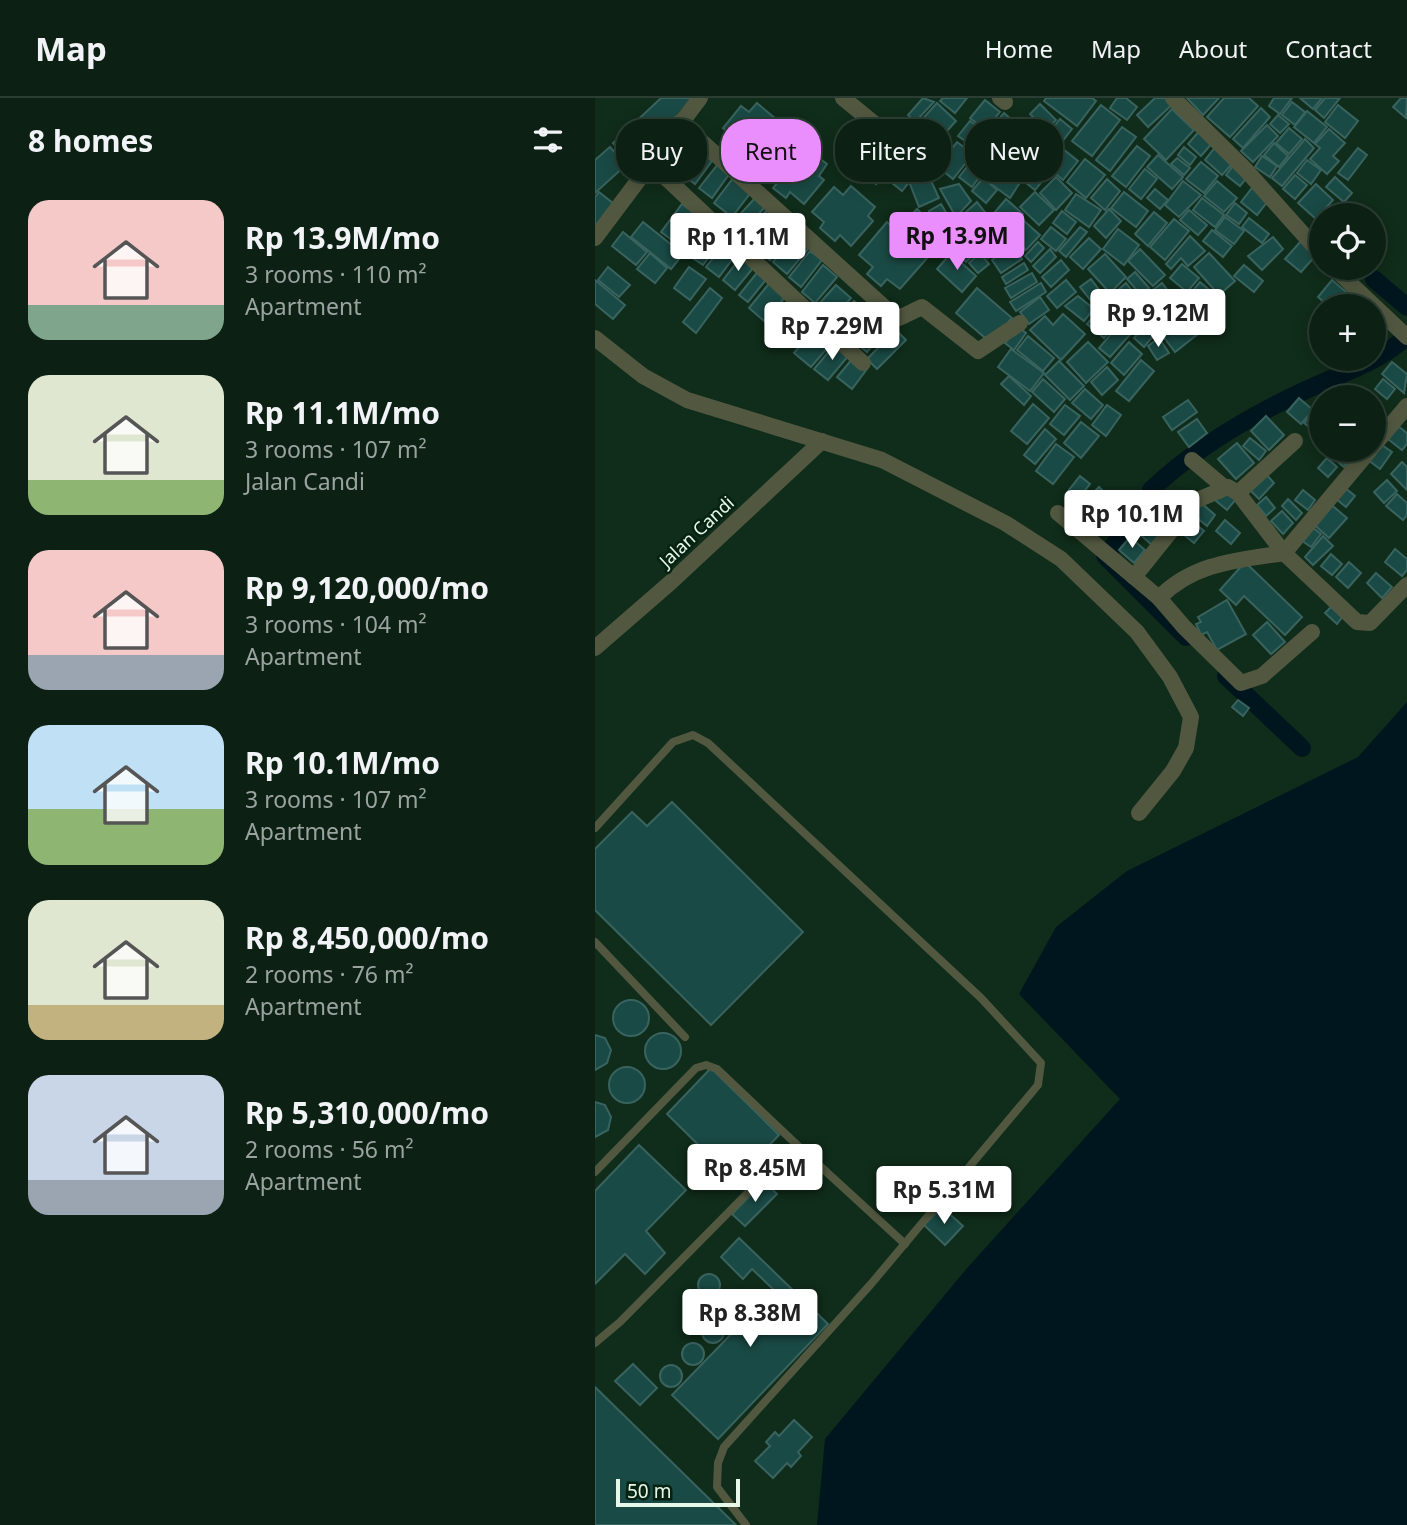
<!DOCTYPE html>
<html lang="en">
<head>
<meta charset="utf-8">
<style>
  :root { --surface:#0c2114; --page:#1a2e22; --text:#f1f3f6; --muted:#9aa3a0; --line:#2c3e34; --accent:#ea8dfd }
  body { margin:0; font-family:"Noto Sans",sans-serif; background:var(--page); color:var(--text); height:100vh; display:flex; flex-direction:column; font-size:26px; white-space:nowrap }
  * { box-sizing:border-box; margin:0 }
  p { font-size:23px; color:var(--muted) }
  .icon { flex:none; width:38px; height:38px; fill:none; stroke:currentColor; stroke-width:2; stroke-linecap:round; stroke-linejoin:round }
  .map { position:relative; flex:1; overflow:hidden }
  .sheet { display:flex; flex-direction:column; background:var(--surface); width:595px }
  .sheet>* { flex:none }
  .top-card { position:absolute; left:21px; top:21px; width:665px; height:63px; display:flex; gap:14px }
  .controls { position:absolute; left:714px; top:105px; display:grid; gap:14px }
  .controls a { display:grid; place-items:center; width:77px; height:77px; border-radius:50%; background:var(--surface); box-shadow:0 4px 18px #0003,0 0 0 2px var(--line); font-size:35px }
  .scale { position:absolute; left:21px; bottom:18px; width:124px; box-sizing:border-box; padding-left:7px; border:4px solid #e7f8eb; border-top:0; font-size:19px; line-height:24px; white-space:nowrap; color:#e7f8eb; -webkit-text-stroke:5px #062210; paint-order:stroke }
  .price { position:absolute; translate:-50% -60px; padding:0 16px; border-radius:7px; background:#fff; color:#222; font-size:23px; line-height:46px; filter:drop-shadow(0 2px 4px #0008) }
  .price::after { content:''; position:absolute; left:50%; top:42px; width:21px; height:16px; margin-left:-10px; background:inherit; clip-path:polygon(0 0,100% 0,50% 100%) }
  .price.on { background:var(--accent); color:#111 }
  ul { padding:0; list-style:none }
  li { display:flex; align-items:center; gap:21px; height:175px; padding:0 28px }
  li span { display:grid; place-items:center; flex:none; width:196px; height:140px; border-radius:21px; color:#555 }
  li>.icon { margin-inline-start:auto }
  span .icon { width:84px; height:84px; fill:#fffc; stroke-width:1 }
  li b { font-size:30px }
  h2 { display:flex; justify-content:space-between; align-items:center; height:84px; padding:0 28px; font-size:30px }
  .chip { padding:0 24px; border-radius:28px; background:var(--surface); box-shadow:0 4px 18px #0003,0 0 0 2px var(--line); font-size:24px; line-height:63px }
  .chip.on { background:var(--accent); color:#111 }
  header { display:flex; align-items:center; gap:42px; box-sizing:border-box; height:98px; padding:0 35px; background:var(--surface); border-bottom:2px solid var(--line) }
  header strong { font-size:33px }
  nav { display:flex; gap:38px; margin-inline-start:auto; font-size:24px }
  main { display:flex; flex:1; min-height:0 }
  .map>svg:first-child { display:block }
</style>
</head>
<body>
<header>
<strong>Map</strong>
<nav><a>Home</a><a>Map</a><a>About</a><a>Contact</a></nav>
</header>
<main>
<section class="sheet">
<h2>8 homes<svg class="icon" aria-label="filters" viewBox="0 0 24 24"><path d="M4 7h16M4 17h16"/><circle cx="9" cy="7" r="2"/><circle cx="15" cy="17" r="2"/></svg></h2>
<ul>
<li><span style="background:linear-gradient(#f6c9c9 75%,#7fa58c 0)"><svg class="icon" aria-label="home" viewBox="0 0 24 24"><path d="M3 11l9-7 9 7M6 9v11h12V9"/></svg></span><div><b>Rp 13.9M/mo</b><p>3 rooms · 110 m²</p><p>Apartment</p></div></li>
<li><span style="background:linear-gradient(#dfe7d0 75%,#8fb573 0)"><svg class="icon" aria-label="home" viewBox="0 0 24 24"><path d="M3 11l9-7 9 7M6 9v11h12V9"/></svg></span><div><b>Rp 11.1M/mo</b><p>3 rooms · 107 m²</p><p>Jalan Candi</p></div></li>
<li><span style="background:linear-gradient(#f6c9c9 75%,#9aa5b1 0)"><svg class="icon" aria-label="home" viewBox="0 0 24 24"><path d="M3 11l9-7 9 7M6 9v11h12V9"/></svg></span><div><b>Rp 9,120,000/mo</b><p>3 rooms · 104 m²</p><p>Apartment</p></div></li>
<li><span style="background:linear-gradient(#bfe0f5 60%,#8fb573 0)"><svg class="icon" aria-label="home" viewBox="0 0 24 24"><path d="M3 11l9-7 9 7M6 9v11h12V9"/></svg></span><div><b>Rp 10.1M/mo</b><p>3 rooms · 107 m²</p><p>Apartment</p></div></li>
<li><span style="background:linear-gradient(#dfe7d0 75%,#c2b280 0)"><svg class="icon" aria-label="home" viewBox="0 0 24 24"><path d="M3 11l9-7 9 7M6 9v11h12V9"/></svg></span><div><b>Rp 8,450,000/mo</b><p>2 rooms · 76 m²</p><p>Apartment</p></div></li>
<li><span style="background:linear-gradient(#c9d6e8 75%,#9aa5b1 0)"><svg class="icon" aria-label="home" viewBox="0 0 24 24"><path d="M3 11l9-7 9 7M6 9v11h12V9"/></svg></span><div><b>Rp 5,310,000/mo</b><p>2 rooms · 56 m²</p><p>Apartment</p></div></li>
</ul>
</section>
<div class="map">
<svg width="812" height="1427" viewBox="0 0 812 1427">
  <rect width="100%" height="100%" fill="#102c1a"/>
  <polygon fill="#00161e" points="812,604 812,1427 222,1427 230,1341 373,1169 525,1001 424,896 461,829 532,773 763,659"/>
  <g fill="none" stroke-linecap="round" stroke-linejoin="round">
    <g stroke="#00161e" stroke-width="18">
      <polyline points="779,181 812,209"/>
      <path d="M591 539 510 458 554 403 556 392C601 349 657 317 713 291 747 275 785 264 812 238"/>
      <polyline points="631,578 707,650"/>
    </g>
  </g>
  <g fill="#1a4a45" stroke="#39635f" stroke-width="2">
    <polygon points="66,0 104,0 35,64 18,45"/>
    <polygon points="328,0 339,4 320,24 313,17"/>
    <polygon points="348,0 372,0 360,15 345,3"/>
    <polygon points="451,0 497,0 501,3 482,28 449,3"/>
    <polygon points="522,0 531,0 542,9 532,22 515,10"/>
    <polygon points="560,0 574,0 579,5 553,29 542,17"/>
    <polygon points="592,0 624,0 608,17"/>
    <polygon points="629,0 654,0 663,8 635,39 612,19"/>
    <polygon points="679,0 697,0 685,16 674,8"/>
    <polygon points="705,0 727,0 718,11"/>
    <polygon points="730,0 745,0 729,20 720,12"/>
    <polygon points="806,0 812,0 811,20 798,9"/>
    <polygon points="390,2 405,14 390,32 375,20"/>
    <polygon points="697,4 710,14 700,27 687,17"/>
    <polygon points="162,5 182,22 175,31 184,38 166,60 151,48 145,57 133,47 139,39 128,30 146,8 154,14"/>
    <polygon points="342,5 361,23 342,44 323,26"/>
    <polygon points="445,6 461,22 451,32 435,16"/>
    <polygon points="506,7 525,22 497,58 477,43"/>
    <polygon points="743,7 763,23 750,40 730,24"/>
    <polygon points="666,10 675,19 648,50 638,41"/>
    <polygon points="577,11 599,32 571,62 549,41"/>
    <polygon points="712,13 732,29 719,45 699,29"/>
    <polygon points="409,15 426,30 419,38 401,24"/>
    <polygon points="683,17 694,26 685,35 675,26"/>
    <polygon points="465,21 477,31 466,45 454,35"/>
    <polygon points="375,23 390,35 379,49 363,38"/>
    <polygon points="436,25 454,40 444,51 427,37"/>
    <polygon points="672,27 683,38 658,64 646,53"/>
    <polygon points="400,28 420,44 410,57 389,41"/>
    <polygon points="527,29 541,39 515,73 501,62"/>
    <polygon points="694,30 707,41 694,56 681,45"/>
    <polygon points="606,31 620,42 606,58 593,46"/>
    <polygon points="734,31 750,45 738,58 744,63 732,76 715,61 725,50 720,46"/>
    <polygon points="90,40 103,50 84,74 71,64"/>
    <polygon points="427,41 440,51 422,75 409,66"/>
    <polygon points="710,41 719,50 687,88 677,80"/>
    <polygon points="458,43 483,63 468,82 443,61"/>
    <polygon points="362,44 378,56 358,81 342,68"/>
    <polygon points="679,45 693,58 684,69 669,57"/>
    <polygon points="392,47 407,57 395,74 380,63"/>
    <polygon points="622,47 640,63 627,77 610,62"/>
    <polygon points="208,48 232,66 224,78 229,82 209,106 195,94 191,100 178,90 183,84 171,75 191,50 200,58"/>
    <polygon points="542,48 555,58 531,89 517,78"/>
    <polygon points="15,49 31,67 0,95 0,62"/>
    <polygon points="589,49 601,59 595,67 583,57"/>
    <polygon points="763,50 772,57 753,82 743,75"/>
    <polygon points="105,54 117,63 100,86 87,76"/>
    <polygon points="289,54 300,64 281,86 270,76"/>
    <polygon points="311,55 327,68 307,93 291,80"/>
    <polygon points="563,57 588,79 577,91 552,69"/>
    <polygon points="667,58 682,68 675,79 660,69"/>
    <polygon points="582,60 595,70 589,77 576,66"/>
    <polygon points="490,61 510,77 491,100 472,84"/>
    <polygon points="712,62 726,72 716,86 702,75"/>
    <polygon points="606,64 623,78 609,95 591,81"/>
    <polygon points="375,65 388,74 377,89 364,79"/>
    <polygon points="438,65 453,76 440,92 425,80"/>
    <polygon points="123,66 135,75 117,100 104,90"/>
    <polygon points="639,67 653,78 645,88 631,77"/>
    <polygon points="550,71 562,81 546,101 534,91"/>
    <polygon points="406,72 424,86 415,100 395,85"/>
    <polygon points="332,74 344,100 324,109 315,86"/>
    <polygon points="700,77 712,87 700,101 688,91"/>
    <polygon points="139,79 157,93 137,119 119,105"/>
    <polygon points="461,79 477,95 461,112 445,95"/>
    <polygon points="740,79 757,95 749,104 731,89"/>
    <polygon points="388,80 402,92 391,105 377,93"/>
    <polygon points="512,81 525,93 510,112 496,100"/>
    <polygon points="588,83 606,97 584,119 570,107"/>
    <polygon points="622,83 642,100 629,114 609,98"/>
    <polygon points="364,86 376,103 361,119 345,91"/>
    <polygon points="721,86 738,102 721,121 703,105"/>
    <polygon points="256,88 280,109 273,118 278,123 256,148 245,137 240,143 225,130 229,124 217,114 239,89 248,97"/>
    <polygon points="657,90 673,103 662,117 646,104"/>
    <polygon points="560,91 573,102 565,111 552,100"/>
    <polygon points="4,94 19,106 0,131 0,99"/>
    <polygon points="440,94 459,112 444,127 425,109"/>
    <polygon points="529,94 553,113 541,129 516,110"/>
    <polygon points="481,96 506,112 494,129 470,112"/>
    <polygon points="160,100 170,109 149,132 139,123"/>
    <polygon points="607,100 629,117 620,129 598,112"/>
    <polygon points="411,101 428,116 417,129 400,114"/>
    <polygon points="382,104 393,118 373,135 362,122"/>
    <polygon points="640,105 652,115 644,126 631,117"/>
    <polygon points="87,106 118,129 98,157 66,134"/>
    <polygon points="346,106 361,131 350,139 334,113"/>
    <polygon points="322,111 340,130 327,143 309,124"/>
    <polygon points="514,111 526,123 511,140 499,128"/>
    <polygon points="172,112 184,122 163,148 151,138"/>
    <polygon points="594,112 612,127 603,137 585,122"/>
    <polygon points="467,113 481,124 472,136 458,125"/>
    <polygon points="559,114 572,125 553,148 540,136"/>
    <polygon points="630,119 649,133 639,146 620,132"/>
    <polygon points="654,120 674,136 667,145 647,129"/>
    <polygon points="579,121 594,133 570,162 555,149"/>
    <polygon points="428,122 445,137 431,152 414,137"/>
    <polygon points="48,124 88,156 76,171 36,139"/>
    <polygon points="292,124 333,159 305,191 292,181 286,188 272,176 278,169 264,157"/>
    <polygon points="187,127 197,134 175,162 165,154"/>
    <polygon points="392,128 398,139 385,145 380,134"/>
    <polygon points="456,129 471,141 461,153 446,141"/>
    <polygon points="485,129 492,134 471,159 464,153"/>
    <polygon points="523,131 544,147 529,167 508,151"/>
    <polygon points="120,132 129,139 108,167 99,161"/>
    <polygon points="617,132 637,148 628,159 608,143"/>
    <polygon points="362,133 383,152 371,164 351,146"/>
    <polygon points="28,134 52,154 41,167 17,148"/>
    <polygon points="405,138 411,147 393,160 386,150"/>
    <polygon points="595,138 610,153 593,168 586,160 576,171 571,166"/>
    <polygon points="199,139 213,151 192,176 178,164"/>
    <polygon points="678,139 688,151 667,172 653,158"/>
    <polygon points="494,140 506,151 488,171 475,159"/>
    <polygon points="133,141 145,151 124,179 111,169"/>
    <polygon points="706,143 722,156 706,174 690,161"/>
    <polygon points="443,144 449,150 436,164 430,158"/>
    <polygon points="417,147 427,161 406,175 397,162"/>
    <polygon points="455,151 461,159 445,175 438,168"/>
    <polygon points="545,151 570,177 558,188 533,163"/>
    <polygon points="215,153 227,162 206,189 194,179"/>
    <polygon points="55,155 72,170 60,185 42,171"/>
    <polygon points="356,155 381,178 367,194 342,171"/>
    <polygon points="385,155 394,166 383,175 374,165"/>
    <polygon points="614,155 640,183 624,197 599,169"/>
    <polygon points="510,156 531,179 515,195 493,171"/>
    <polygon points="146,159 159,169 140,192 128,182"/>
    <polygon points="466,162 474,172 456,189 447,179"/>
    <polygon points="429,165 433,172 411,186 407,179"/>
    <polygon points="587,166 604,180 592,194 575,180"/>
    <polygon points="228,167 242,179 220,205 207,194"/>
    <polygon points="649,167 668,183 659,194 639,178"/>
    <polygon points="13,169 35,187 24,199 3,182"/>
    <polygon points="94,169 111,181 95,202 79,190"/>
    <polygon points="165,171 174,178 153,204 144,197"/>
    <polygon points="540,174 554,190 546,197 532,181"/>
    <polygon points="437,175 442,184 416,200 410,190"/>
    <polygon points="496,181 511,201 501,209 485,189"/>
    <polygon points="0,182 30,207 18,221 0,206"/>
    <polygon points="177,182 193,196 169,223 154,210"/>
    <polygon points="471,182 481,194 462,210 452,198"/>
    <polygon points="737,182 764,205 761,208 733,208 723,199"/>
    <polygon points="605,184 624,200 613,212 595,196"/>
    <polygon points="446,185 451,194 421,213 415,204"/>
    <polygon points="531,185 538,194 522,207 515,199"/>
    <polygon points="567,185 578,199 560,214 548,200"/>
    <polygon points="241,187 256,200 239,220 223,207"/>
    <polygon points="115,190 127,200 101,235 88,224"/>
    <polygon points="382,190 417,220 396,245 361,215"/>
    <polygon points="539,196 556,215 541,229 524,210"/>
    <polygon points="483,198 499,211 489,223 470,208"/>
    <polygon points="445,199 454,212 434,226 425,214"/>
    <polygon points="591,199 613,228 580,254 558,225"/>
    <polygon points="259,203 267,210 248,234 239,226"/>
    <polygon points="514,203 526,216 517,224 505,211"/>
    <polygon points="192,211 207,225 192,241 177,228"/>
    <polygon points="271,211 293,229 272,254 250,236"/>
    <polygon points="501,215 518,229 509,240 492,226"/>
    <polygon points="468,216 490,236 466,262 435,232 450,218 458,227"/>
    <polygon points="528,222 539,232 515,259 504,250"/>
    <polygon points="223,227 240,241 216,269 199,255"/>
    <polygon points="549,228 559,237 549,249 539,240"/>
    <polygon points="423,229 431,235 419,252 410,245"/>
    <polygon points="301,232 311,242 282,271 272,261"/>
    <polygon points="433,238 459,260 448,273 422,252"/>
    <polygon points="564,240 574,255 562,262 553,248"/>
    <polygon points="493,244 513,264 491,285 472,264"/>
    <polygon points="534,244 547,256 529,277 516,265"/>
    <polygon points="241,245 255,256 233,282 219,271"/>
    <polygon points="416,251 449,275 435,293 403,269"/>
    <polygon points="258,260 272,271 257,291 242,279"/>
    <polygon points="546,262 559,273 534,303 521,293"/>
    <polygon points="464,263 489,288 475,302 450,277"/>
    <polygon points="797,264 812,276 809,295 787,276"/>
    <polygon points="512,269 523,282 507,297 496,284"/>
    <polygon points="414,278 436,298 429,307 406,286"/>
    <polygon points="448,281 470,301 459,314 437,294"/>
    <polygon points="788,281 800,291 792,301 780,291"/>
    <polygon points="490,291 508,307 496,321 477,305"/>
    <polygon points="704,300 718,312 706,326 692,314"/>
    <polygon points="593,302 602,314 577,332 568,319"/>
    <polygon points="438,306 454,320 432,346 416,333"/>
    <polygon points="470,307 485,318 469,337 455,326"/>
    <polygon points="512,307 526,317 511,338 497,327"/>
    <polygon points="717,316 726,325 722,336 709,325"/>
    <polygon points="671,318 689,337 674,352 656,333"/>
    <polygon points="602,321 612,335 594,349 583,334"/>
    <polygon points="486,324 504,338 486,360 469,345"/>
    <polygon points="803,328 812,335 812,346 807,352 793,341"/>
    <polygon points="450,331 461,341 440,366 429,357"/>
    <polygon points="655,340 671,353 664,362 648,348"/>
    <polygon points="642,345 659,365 641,381 623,361"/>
    <polygon points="784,345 797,354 785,371 772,361"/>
    <polygon points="461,346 479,359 458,386 441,373"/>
    <polygon points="729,352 760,352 762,353 749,369"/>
    <polygon points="732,360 742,369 733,379 723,370"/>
    <polygon points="807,364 812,369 812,392 796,376"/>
    <polygon points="670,375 679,385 664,401 654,391"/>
    <polygon points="485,378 495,386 480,405 470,397"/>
    <polygon points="792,382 802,393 789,405 779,394"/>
    <polygon points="504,389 520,405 494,431 478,416"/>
    <polygon points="749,389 760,398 751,409 740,400"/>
    <polygon points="629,390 642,400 632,412 620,402"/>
    <polygon points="708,392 720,402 713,412 700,402"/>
    <polygon points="575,395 582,401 571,414 564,407"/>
    <polygon points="802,396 812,405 812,417 808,422 791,408"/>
    <polygon points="671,399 680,410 671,418 662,407"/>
    <polygon points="693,401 707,415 701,422 687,408"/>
    <polygon points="604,403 620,417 612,428 595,414"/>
    <polygon points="733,404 752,420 734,440 716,424"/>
    <polygon points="557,413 574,427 557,447 541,433"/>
    <polygon points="687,413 698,425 688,436 676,423"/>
    <polygon points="591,418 609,433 599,445 581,430"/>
    <polygon points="630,422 645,435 636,446 621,433"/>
    <polygon points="713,426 726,436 716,449 703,440"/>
    <polygon points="728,438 738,448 718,467 710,459"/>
    <polygon points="535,439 550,452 539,465 524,452"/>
    <polygon points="800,451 812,461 812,472 807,478 790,464"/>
    <polygon points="736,456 747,466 737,477 726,468"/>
    <polygon points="650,464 707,519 690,537 649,498 641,507 625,492"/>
    <polygon points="754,464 766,475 753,490 741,479"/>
    <polygon points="781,475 797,489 787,500 772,485"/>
    <polygon points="632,502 651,536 622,552 612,534 606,537 601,526 606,524 603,519"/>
    <polygon points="737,508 748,518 742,526 730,515"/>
    <polygon points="672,524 690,544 676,556 658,537"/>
    <polygon points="643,602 654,610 648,618 637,609"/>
    <polygon points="77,704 208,834 116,927 0,812 0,751 37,714 52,728"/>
    <circle cx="36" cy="920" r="18"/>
    <circle cx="68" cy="953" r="18"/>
    <polygon points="0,937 10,940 16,952 12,965 0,972"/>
    <circle cx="32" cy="987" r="18"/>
    <polygon points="116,970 184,1037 140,1083 72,1016"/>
    <polygon points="0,1004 10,1007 16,1019 13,1032 0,1039"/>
    <polygon points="44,1047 91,1092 51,1133 70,1155 50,1176 30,1156 0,1186 0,1093"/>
    <polygon points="169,1083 182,1096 150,1128 137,1116"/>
    <polygon points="347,1109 368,1128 350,1147 329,1127"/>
    <polygon points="144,1140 233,1226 123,1341 77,1297 179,1192 157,1171 148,1181 126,1159"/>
    <circle cx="114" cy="1187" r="11"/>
    <circle cx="140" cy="1212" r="11"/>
    <circle cx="118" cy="1234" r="11"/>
    <circle cx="98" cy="1256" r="11"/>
    <polygon points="38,1266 62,1290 45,1307 20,1283"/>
    <circle cx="76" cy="1278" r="11"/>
    <polygon points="0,1289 141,1427 0,1427"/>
    <polygon points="199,1322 217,1339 203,1354 206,1358 196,1369 192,1365 178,1380 160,1363 175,1348 171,1344 180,1334 184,1338"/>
  </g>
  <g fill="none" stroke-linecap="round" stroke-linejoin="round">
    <g stroke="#525840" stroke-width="8">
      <polyline points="0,730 78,644 98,637 113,645 386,900 446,965 443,987 406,1031 276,1186 129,1349 123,1365 122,1389 151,1427"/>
      <polyline points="0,844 90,939"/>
      <polyline points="0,1074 101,970 111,967 122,971 201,1046"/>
      <polyline points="0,1245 25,1224 201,1046 310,1146"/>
    </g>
    <g stroke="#525840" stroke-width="16">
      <polyline points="248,0 303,45"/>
      <polyline points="405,0 410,4"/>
      <polyline points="578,0 650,71 726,156"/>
      <polyline points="85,24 300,219 304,220 327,209 383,253 425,225"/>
      <polyline points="54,64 268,265"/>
      <polyline points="0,140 105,0"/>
      <polyline points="739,170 812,239"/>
      <polyline points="0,240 48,278 92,302 287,362 410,425 466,461 542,534 575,579 596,619 591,650 578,673 544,715"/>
      <polyline points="779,347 812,308"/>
      <polyline points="597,362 629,389"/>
      <polyline points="643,395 700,343"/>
      <path d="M463 415 564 500C598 465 643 462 689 455L775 352"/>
      <polyline points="539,479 600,403 633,389 643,395 689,455 762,524 775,525 812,487"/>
      <polyline points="564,500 589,529 646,585 667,578 717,534"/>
      <polyline points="0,550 76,484 227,343"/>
    </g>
  </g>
  <g text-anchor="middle" stroke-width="5" stroke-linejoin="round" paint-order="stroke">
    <g font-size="18" fill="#e7f8eb" stroke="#062210">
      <text transform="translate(102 434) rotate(-43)" y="6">Jalan Candi</text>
    </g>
  </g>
</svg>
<div class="controls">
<a><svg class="icon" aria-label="locate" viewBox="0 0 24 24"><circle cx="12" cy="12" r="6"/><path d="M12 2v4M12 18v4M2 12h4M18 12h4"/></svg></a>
<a>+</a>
<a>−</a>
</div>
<div class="scale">50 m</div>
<b class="price on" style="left:362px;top:174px">Rp 13.9M</b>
<b class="price" style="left:143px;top:175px">Rp 11.1M</b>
<b class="price" style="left:563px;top:251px">Rp 9.12M</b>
<b class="price" style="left:237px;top:264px">Rp 7.29M</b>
<b class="price" style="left:537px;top:452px">Rp 10.1M</b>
<b class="price" style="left:160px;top:1106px">Rp 8.45M</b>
<b class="price" style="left:349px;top:1128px">Rp 5.31M</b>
<b class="price" style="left:155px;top:1251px">Rp 8.38M</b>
<div class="top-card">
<a class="chip">Buy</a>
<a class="chip on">Rent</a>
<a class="chip">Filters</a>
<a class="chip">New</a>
</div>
</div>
</main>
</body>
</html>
